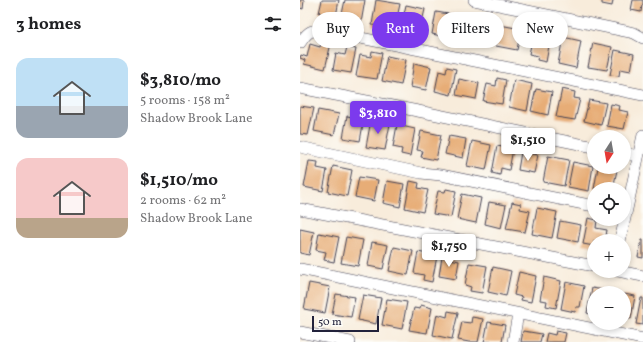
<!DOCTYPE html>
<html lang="en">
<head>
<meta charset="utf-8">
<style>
  :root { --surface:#fff; --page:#f2f2f2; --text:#202124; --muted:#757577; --accent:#7c3aed }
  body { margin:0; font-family:Vollkorn,serif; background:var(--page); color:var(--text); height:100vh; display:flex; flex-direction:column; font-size:15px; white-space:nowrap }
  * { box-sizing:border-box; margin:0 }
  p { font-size:13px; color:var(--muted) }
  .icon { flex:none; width:22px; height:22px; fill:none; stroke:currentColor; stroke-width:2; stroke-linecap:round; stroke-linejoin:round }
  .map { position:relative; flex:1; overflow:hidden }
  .sheet { display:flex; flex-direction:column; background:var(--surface); width:300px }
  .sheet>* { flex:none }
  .guide { position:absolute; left:12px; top:12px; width:271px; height:36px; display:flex; gap:8px }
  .needle { width:26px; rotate:191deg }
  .tools { position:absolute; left:287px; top:130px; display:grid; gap:8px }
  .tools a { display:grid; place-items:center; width:44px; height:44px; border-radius:50%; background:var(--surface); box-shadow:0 2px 6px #0003; font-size:20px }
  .scale { position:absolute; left:12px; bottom:10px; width:67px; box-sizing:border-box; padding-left:4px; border:2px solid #22223b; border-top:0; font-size:11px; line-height:14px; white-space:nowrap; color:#22223b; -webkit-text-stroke:3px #fdfcf7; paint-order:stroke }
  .price { position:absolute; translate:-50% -34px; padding:0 9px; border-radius:4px; background:#fff; color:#222; font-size:13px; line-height:26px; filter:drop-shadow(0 1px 2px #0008) }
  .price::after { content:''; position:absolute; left:50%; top:24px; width:12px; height:9px; margin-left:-6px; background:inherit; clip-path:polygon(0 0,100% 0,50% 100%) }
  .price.selected { background:var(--accent); color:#fff }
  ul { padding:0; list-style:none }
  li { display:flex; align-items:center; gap:12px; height:100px; padding:0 16px }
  li span { display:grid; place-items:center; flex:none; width:112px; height:80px; border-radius:12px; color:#555 }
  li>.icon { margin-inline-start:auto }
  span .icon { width:48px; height:48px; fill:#fffc; stroke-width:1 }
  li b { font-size:17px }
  h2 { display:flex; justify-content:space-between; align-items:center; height:48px; padding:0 16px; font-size:17px }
  .tag { padding:0 14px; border-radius:18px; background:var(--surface); box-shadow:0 2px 6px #0003; font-size:14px; line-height:36px }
  .tag.selected { background:var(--accent); color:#fff }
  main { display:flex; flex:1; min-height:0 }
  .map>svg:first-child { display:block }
</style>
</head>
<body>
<main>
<section class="sheet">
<h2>3 homes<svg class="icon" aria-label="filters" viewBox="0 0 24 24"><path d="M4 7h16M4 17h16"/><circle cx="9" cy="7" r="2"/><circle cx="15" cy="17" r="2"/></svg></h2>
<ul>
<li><span style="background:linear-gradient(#bfe0f5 60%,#9aa5b1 0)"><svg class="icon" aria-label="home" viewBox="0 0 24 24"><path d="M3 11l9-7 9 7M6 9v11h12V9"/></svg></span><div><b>$3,810/mo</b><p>5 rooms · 158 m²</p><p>Shadow Brook Lane</p></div></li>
<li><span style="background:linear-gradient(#f6c9c9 75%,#b9a48a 0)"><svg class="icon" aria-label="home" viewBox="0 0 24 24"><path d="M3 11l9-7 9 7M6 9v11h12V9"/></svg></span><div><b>$1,510/mo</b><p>2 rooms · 62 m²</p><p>Shadow Brook Lane</p></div></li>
</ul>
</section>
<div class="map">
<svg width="343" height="342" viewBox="0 0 343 342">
  <rect width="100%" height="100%" fill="#fdfcf7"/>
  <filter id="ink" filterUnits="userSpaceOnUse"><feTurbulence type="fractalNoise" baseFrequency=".025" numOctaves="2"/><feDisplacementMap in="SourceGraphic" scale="8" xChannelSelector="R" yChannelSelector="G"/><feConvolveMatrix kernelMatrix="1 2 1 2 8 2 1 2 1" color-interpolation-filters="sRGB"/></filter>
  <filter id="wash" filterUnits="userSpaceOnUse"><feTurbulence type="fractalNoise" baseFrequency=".012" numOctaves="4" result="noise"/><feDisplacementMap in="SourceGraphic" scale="16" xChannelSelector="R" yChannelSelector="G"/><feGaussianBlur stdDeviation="0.9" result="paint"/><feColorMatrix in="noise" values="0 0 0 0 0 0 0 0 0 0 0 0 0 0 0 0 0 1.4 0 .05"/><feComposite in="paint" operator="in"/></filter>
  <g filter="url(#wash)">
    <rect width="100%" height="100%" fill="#f8ecdb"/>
    <g id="blocks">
      <g fill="#e7ad77">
        <polygon points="0,0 4,0 3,9 0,8"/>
        <polygon points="22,0 39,0 36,16 19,13"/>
        <polygon points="45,0 65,0 61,23 41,19"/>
        <polygon points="76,0 100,4 96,22 86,20 84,27 72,25"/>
        <polygon points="302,0 313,0 312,6 302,4"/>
        <polygon points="333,0 343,0 343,5 342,5 341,12 331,10"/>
        <polygon points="106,5 125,9 119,36 100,32"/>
        <polygon points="136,12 155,15 150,38 132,34"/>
        <polygon points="170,19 187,22 183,44 162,40 165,28 168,29"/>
        <polygon points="200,25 221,29 217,50 196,46"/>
        <polygon points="234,32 251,35 246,62 237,60 238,56 229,54"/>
        <polygon points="263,37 281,41 276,68 258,64"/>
        <polygon points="22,41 31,43 25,69 4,64 5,60 0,58 1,55 7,57 10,44 20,47"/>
        <polygon points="293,43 312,47 307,70 288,67"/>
        <polygon points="47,47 56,49 51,73 33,70 36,53 45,55"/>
        <polygon points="315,50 334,54 331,71 320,69 319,76 310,75"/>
        <polygon points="72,51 82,53 77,79 56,76 60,55 71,57"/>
        <polygon points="87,56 106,60 101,85 82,81"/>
        <polygon points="114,63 131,67 126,90 110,87"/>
        <polygon points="147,67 156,69 151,95 135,91 139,71 146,73"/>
        <polygon points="197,78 206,80 202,104 183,101 187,84 196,86"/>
        <polygon points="159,79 179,83 176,99 156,95"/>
        <polygon points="214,80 232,84 227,111 209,107"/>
        <polygon points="236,89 252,92 248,115 231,111"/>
        <polygon points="262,89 275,92 274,98 280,99 275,120 256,117"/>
        <polygon points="289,100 306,103 301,125 284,121"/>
        <polygon points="311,104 320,106 319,110 328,112 324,129 307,126"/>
        <polygon points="0,106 14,108 8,135 0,134"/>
        <polygon points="18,110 39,114 34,135 14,131"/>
        <polygon points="47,116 64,119 60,141 43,138"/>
        <polygon points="71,120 90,124 85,150 66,147"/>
        <polygon points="97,125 115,129 110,156 101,154 102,149 93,147"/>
        <polygon points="121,131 141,135 136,160 121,157 123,151 117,150"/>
        <polygon points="149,136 166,139 163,158 145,154"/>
        <polygon points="172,141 191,145 186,170 167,166"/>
        <polygon points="197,146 213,149 209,170 201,168 200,175 192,173"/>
        <polygon points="221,152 238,155 234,173 218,170"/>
        <polygon points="248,156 269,160 264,186 243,182"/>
        <polygon points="9,161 18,162 17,168 27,170 23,191 4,187"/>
        <polygon points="273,162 293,166 289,191 268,187"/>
        <polygon points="33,166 52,170 47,196 28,192"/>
        <polygon points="298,167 317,170 313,189 294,189"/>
        <polygon points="59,177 78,180 74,201 55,197"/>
        <polygon points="87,181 104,184 100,207 83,203"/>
        <polygon points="110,181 119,183 118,188 128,190 123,212 105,208"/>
        <polygon points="146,189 156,191 151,217 133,214 138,191 145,192"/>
        <polygon points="162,194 181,198 176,223 157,219"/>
        <polygon points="189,202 206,205 201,228 185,224"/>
        <polygon points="212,202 221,204 220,209 230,211 225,232 206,229"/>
        <polygon points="237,208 257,212 252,238 232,234"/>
        <polygon points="288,218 297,220 296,228 307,230 305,241 294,241 294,246 283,244"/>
        <polygon points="260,221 281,225 278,242 257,238"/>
        <polygon points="0,229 14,232 9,255 0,253"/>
        <polygon points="19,233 39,237 34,262 24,260 26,252 16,250"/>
        <polygon points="46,237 63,240 58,266 41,263"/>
        <polygon points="342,240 343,240 343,258 338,257"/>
        <polygon points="72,242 88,245 83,269 68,266"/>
        <polygon points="94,247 113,251 108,275 89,271"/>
        <polygon points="118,252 137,256 132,282 123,280 124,275 114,273"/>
        <polygon points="142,257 159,261 156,279 139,276"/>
        <polygon points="169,263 187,266 182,293 170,291 171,287 165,285"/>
        <polygon points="193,267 211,271 206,296 188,292"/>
        <polygon points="219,272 236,276 231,302 221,300 222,297 214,295"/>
        <polygon points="244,277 261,281 256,308 246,306 247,301 240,300"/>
        <polygon points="266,282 284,286 280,307 276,307 275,312 261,309"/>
        <polygon points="9,283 30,287 25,313 4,309"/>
        <polygon points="292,288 310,291 310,293 294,293 294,315 287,313"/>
        <polygon points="36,294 55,297 51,317 32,314"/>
        <polygon points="324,294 335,296 331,319 324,318"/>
        <polygon points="63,295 81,298 76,324 58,320"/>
        <polygon points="341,298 343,298 343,325 336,324"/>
        <polygon points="87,299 107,302 102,329 82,325"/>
        <polygon points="121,305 132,308 127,333 109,330 114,308 120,309"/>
        <polygon points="148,311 158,313 152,339 133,335 137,314 147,317"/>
        <polygon points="172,317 183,319 178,342 169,342 158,340 162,322 171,323"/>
        <polygon points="188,322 205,325 202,342 184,342"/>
        <polygon points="223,331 242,334 240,342 221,342"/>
        <polygon points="256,331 266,333 264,342 245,342 247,333 255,335"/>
      </g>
    </g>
  </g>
  <g filter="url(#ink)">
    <use href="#blocks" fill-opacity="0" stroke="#424053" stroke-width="1"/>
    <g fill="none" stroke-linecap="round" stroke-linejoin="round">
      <defs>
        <g id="minor">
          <polyline points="174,0 325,31 334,33 343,38"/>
          <path d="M0 43C9 30 10 30 26 31L343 95"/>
          <polyline points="0,88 128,113 294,147"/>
          <polyline points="0,147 121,173 141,175 294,206"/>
          <polyline points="324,153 338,156"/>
          <polyline points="0,209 294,266"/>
          <polyline points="320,241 343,135"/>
          <polyline points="0,269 343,339"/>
          <polyline points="318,271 343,276"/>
          <polyline points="0,332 50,342"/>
          <polyline points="213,342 218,314"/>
        </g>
      </defs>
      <use href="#minor" stroke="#424053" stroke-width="12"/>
      <use href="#minor" stroke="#fff" stroke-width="11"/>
    </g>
  </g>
</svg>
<div class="tools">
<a><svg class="needle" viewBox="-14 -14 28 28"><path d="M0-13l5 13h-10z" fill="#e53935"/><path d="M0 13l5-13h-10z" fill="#757577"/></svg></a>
<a><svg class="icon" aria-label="locate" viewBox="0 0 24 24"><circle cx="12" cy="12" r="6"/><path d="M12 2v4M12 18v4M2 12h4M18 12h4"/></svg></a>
<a>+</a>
<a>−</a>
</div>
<div class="scale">50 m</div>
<b class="price selected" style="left:78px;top:135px">$3,810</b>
<b class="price" style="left:228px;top:162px">$1,510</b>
<b class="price" style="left:149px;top:268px">$1,750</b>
<div class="guide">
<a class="tag">Buy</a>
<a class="tag selected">Rent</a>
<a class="tag">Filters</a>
<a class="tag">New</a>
</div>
</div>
</main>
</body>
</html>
